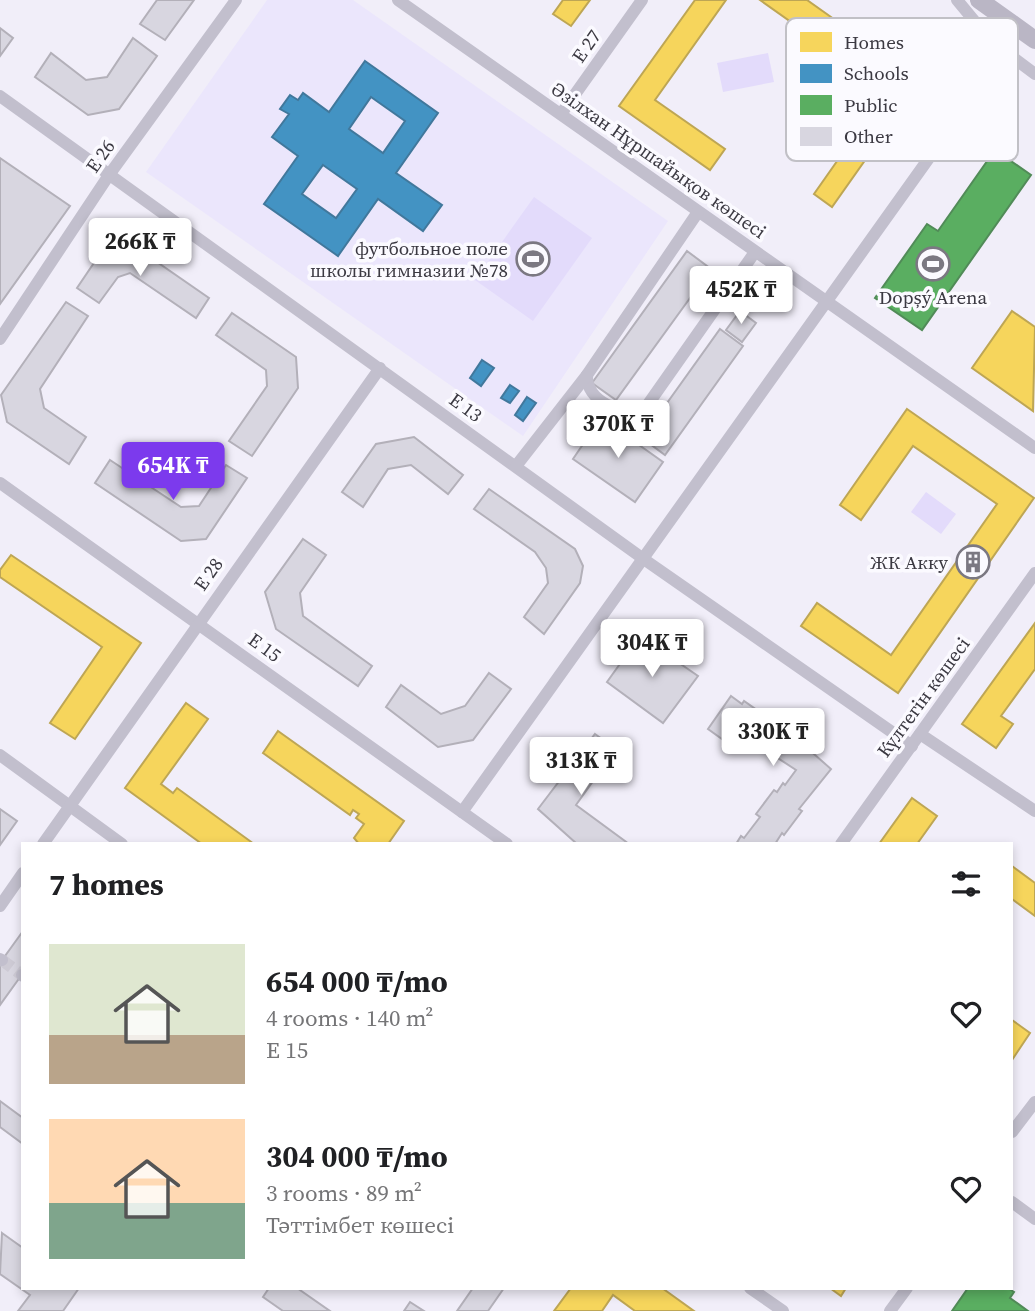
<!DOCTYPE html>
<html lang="en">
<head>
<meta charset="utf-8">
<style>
  :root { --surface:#fff; --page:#f2f2f2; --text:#202124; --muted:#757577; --accent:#7c3aed }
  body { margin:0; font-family:"Source Serif 4",serif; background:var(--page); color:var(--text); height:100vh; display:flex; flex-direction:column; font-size:26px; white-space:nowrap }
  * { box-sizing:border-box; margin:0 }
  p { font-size:23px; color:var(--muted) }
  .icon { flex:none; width:38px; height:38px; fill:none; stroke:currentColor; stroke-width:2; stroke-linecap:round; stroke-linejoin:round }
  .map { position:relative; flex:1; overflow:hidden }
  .panel { position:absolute; left:21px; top:842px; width:992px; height:448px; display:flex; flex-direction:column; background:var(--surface); border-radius:0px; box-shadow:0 4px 10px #0003 }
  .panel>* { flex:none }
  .price { position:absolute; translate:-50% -60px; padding:0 16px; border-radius:7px; background:#fff; color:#222; font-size:23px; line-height:46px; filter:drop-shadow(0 2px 4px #0008) }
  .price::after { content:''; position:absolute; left:50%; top:42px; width:21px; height:16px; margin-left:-10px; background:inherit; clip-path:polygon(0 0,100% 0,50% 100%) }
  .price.active { background:var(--accent); color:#fff }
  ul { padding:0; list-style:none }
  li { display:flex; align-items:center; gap:21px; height:175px; padding:0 28px }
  li span { display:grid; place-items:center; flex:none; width:196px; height:140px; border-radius:0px; color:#555 }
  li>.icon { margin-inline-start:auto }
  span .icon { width:84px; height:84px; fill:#fffc; stroke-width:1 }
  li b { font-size:30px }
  h2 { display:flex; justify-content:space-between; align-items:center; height:84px; padding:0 28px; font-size:30px }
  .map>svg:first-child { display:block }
</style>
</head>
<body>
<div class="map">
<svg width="1035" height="1311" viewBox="0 0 1035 1311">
  <rect width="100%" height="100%" fill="#f1eef9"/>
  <polygon fill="#ebe6fc" points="267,0 353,0 668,221 523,436 146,172"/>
  <g fill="#e3dbfb">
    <polygon points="768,53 774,82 723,92 717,63"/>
    <polygon points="534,197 592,238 533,321 475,280"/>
    <polygon points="926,492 956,514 941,534 911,512"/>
  </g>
  <g fill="#f6d55c" stroke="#bea654" stroke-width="2">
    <polygon points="563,0 590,0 571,26 553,14"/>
    <polygon points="695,0 726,0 655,100 725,149 710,170 619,106"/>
    <polygon points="760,0 807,0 921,81 832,207 814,194 887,90"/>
    <polygon points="1012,311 1035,327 1033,411 972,368"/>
    <polygon points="907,409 1034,498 898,693 801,626 817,603 891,655 997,504 913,446 861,520 840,505"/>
    <polygon points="11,555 141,643 75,739 50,723 102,647 0,577 0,570"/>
    <polygon points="1035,623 1035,669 1001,716 1013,724 996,748 962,724"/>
    <polygon points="186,703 208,719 161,784 173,793 177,788 254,844 202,844 125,788"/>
    <polygon points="278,731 404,821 388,844 359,844 354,838 364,824 356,818 359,814 353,810 350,815 263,753"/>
    <polygon points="912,798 937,816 917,844 879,844"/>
    <polygon points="1012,866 1035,883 1035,916 1012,899"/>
    <polygon points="1012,1020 1030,1033 1012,1060"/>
    <polygon points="571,1288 662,1288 694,1311 635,1311 613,1295 602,1311 554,1311"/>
    <polygon points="830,1288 846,1288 841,1296"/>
  </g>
  <g fill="#4393c3" stroke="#41789c" stroke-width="2" fill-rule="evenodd">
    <path d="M365 61 438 113 396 173 442 205 423 231 378 199 338 256 264 204 298 156 272 137 289 114 280 109 290 95 298 100 303 93 329 112ZM371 97 405 121 383 153 349 129ZM323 165 357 189 336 218 302 194Z"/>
    <polygon points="482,360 494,368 481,386 470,378"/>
    <polygon points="510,385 519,391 510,403 501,398"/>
    <polygon points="527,397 536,403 523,421 515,415"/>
  </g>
  <g fill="#5aae61" stroke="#518b58" stroke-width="2">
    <polygon points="995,150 1031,175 922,330 875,298 927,224 938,231"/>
    <polygon points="968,1288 1008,1288 1014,1292 1010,1298 1028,1311 952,1311"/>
  </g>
  <g fill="#d8d6e0" stroke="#b3b0b9" stroke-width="2">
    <polygon points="157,0 194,0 165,40 140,24"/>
    <polygon points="0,28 13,38 0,56"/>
    <polygon points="133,38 157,56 119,109 88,115 35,77 51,53 86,80 107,77"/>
    <polygon points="0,158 70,206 0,304"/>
    <polygon points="131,244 209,298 196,318 130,273 118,277 99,303 77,288 102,251"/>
    <polygon points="687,251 711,269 616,400 592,383"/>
    <polygon points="66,302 88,316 40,389 44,408 86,437 69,464 7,422 1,395"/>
    <polygon points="740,311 756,323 742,342 726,330"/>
    <polygon points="232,313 296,357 298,388 252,456 229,441 267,386 266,370 216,335"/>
    <polygon points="720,329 743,346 665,455 642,438"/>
    <polygon points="601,418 663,462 635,502 573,459"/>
    <polygon points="414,437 463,475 448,494 411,465 388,469 363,507 342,492 376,444"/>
    <polygon points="110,460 181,507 199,506 226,465 247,478 206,539 181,541 95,483"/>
    <polygon points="489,489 575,549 583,566 580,583 544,634 524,617 548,583 546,568 535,552 474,509"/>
    <polygon points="303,539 326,555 300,593 303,616 372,666 358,686 276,629 265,592"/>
    <polygon points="640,636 698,676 663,723 607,682"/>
    <polygon points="489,673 511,689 473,740 438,747 386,707 401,685 441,714 465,706"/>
    <polygon points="731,696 742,704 744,701 790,733 831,769 799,809 802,811 784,835 782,833 775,844 736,844 741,836 744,838 760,817 756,814 774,790 777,792 783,783 785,785 796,770 738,732 729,744 708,729"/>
    <polygon points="595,734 616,749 576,805 629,844 577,844 538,809"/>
    <polygon points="0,809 17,821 0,845"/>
    <polygon points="23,931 23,973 0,1005 0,963"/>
    <polygon points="0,1101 23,1118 23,1144 0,1127"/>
    <polygon points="2,1233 23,1248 23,1288 79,1288 63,1311 18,1311 30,1295 0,1274"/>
    <polygon points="269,1288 297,1288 330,1311 283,1311 263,1297"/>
    <polygon points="473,1288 504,1288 488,1311 457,1311"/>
    <polygon points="410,1302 424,1311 404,1311"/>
  </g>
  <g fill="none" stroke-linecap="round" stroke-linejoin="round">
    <polyline stroke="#cdcad4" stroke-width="12" stroke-dasharray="12 6" stroke-linecap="butt" points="2,960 22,975"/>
    <g stroke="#c2bfcd" stroke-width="12">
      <polyline points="398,0 1035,448"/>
      <polyline points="957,0 991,41 1035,74"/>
      <polyline points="0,96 645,560 912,746"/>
      <polyline points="561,114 642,0"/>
      <path d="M698 212 587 375C586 401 621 416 644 410L755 252"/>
      <polyline points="0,339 109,175 236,0"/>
      <polyline points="516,466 587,375"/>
      <polyline points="0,483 507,844"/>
      <polyline points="920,734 1035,811"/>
      <polyline points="0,755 122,844"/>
      <polyline points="462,812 1004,53"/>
      <polyline points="43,844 380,368"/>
      <polyline points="841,844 1035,573"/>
      <polyline points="0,906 23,873"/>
      <polyline points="0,959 2,960"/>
      <polyline points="22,975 23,976"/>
      <polyline points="1012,1132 1035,1102"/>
      <polyline points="1012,1202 1035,1219"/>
      <polyline points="750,1288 783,1311"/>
      <polyline points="890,1311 907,1288"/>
    </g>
    <polyline stroke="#bab6c5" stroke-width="18" points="979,0 1035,40"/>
  </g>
  <defs>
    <symbol id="stadium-ring" viewBox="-11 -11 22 22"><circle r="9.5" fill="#fbfaff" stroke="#7b7882" stroke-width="1.5"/><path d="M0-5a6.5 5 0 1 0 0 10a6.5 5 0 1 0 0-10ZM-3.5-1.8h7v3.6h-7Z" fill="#7b7882"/></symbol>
    <symbol id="building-ring" viewBox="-11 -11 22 22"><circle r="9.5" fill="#fbfaff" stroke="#7b7882" stroke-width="1.5"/><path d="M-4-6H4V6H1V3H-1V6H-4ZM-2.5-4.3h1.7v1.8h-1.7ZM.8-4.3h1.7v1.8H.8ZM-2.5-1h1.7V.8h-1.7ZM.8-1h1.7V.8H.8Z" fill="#7b7882"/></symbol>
  </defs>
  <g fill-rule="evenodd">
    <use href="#stadium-ring" x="514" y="240" width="38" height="38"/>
    <use href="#stadium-ring" x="914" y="245" width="38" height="38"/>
    <use href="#building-ring" x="954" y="543" width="38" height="38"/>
  </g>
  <g text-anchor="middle" stroke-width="7" stroke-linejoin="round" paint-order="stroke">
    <g font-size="19" fill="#3b3942" stroke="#fbfaff">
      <text transform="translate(586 46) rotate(-55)" y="7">E 27</text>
      <text transform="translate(100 156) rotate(-55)" y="7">E 26</text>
      <text transform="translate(659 160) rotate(35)" y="7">Әзілхан Нұршайықов көшесі</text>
      <text transform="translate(466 407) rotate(36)" y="7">E 13</text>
      <text transform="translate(208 574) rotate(-55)" y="7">E 28</text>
      <text transform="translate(265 647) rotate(36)" y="7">E 15</text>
      <text transform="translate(923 697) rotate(-54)" y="7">Күлтегін көшесі</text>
    </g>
    <g font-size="19" fill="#3b3942" stroke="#fbfaff" text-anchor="end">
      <text x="508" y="255">футбольное поле<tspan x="508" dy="22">школы гимназии №78</tspan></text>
      <text x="933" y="304" text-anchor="middle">Dopșý Arena</text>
      <text x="948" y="569">ЖК Акку</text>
    </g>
  </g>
  <rect x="786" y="18" width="232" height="143" rx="10" fill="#fbfaff" stroke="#c1c0c6" stroke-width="2"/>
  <rect x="800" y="32" width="32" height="20" fill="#f6d55c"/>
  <rect x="800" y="64" width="32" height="19" fill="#4393c3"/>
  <rect x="800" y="95" width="32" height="20" fill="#5aae61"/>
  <rect x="800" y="127" width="32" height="19" fill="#d8d6e0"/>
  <g font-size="19" fill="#3b3942">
    <text x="844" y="49">Homes</text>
    <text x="844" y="80">Schools</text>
    <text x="844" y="112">Public</text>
    <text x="844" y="143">Other</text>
  </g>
</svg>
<b class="price" style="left:140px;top:278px">266K ₸</b>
<b class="price" style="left:741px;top:326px">452K ₸</b>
<b class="price" style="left:618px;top:460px">370K ₸</b>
<b class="price active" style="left:173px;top:502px">654K ₸</b>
<b class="price" style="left:652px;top:679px">304K ₸</b>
<b class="price" style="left:773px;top:768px">330K ₸</b>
<b class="price" style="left:581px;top:797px">313K ₸</b>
<section class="panel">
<h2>7 homes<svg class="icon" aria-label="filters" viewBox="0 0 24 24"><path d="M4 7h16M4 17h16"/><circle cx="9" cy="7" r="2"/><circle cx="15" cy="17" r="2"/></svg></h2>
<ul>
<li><span style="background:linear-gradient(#dfe7d0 65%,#b9a48a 0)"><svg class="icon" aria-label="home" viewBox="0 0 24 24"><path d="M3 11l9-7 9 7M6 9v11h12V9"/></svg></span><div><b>654 000 ₸/mo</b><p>4 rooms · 140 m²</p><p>E 15</p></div><svg class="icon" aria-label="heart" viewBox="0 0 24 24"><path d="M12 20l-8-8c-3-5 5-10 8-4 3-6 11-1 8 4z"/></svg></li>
<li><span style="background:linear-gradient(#ffd9b3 60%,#7fa58c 0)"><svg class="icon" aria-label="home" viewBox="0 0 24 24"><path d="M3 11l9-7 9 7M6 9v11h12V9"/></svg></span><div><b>304 000 ₸/mo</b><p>3 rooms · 89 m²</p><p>Тәттімбет көшесі</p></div><svg class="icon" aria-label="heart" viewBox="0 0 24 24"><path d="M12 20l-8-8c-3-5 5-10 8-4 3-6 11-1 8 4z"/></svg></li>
</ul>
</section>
</div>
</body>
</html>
